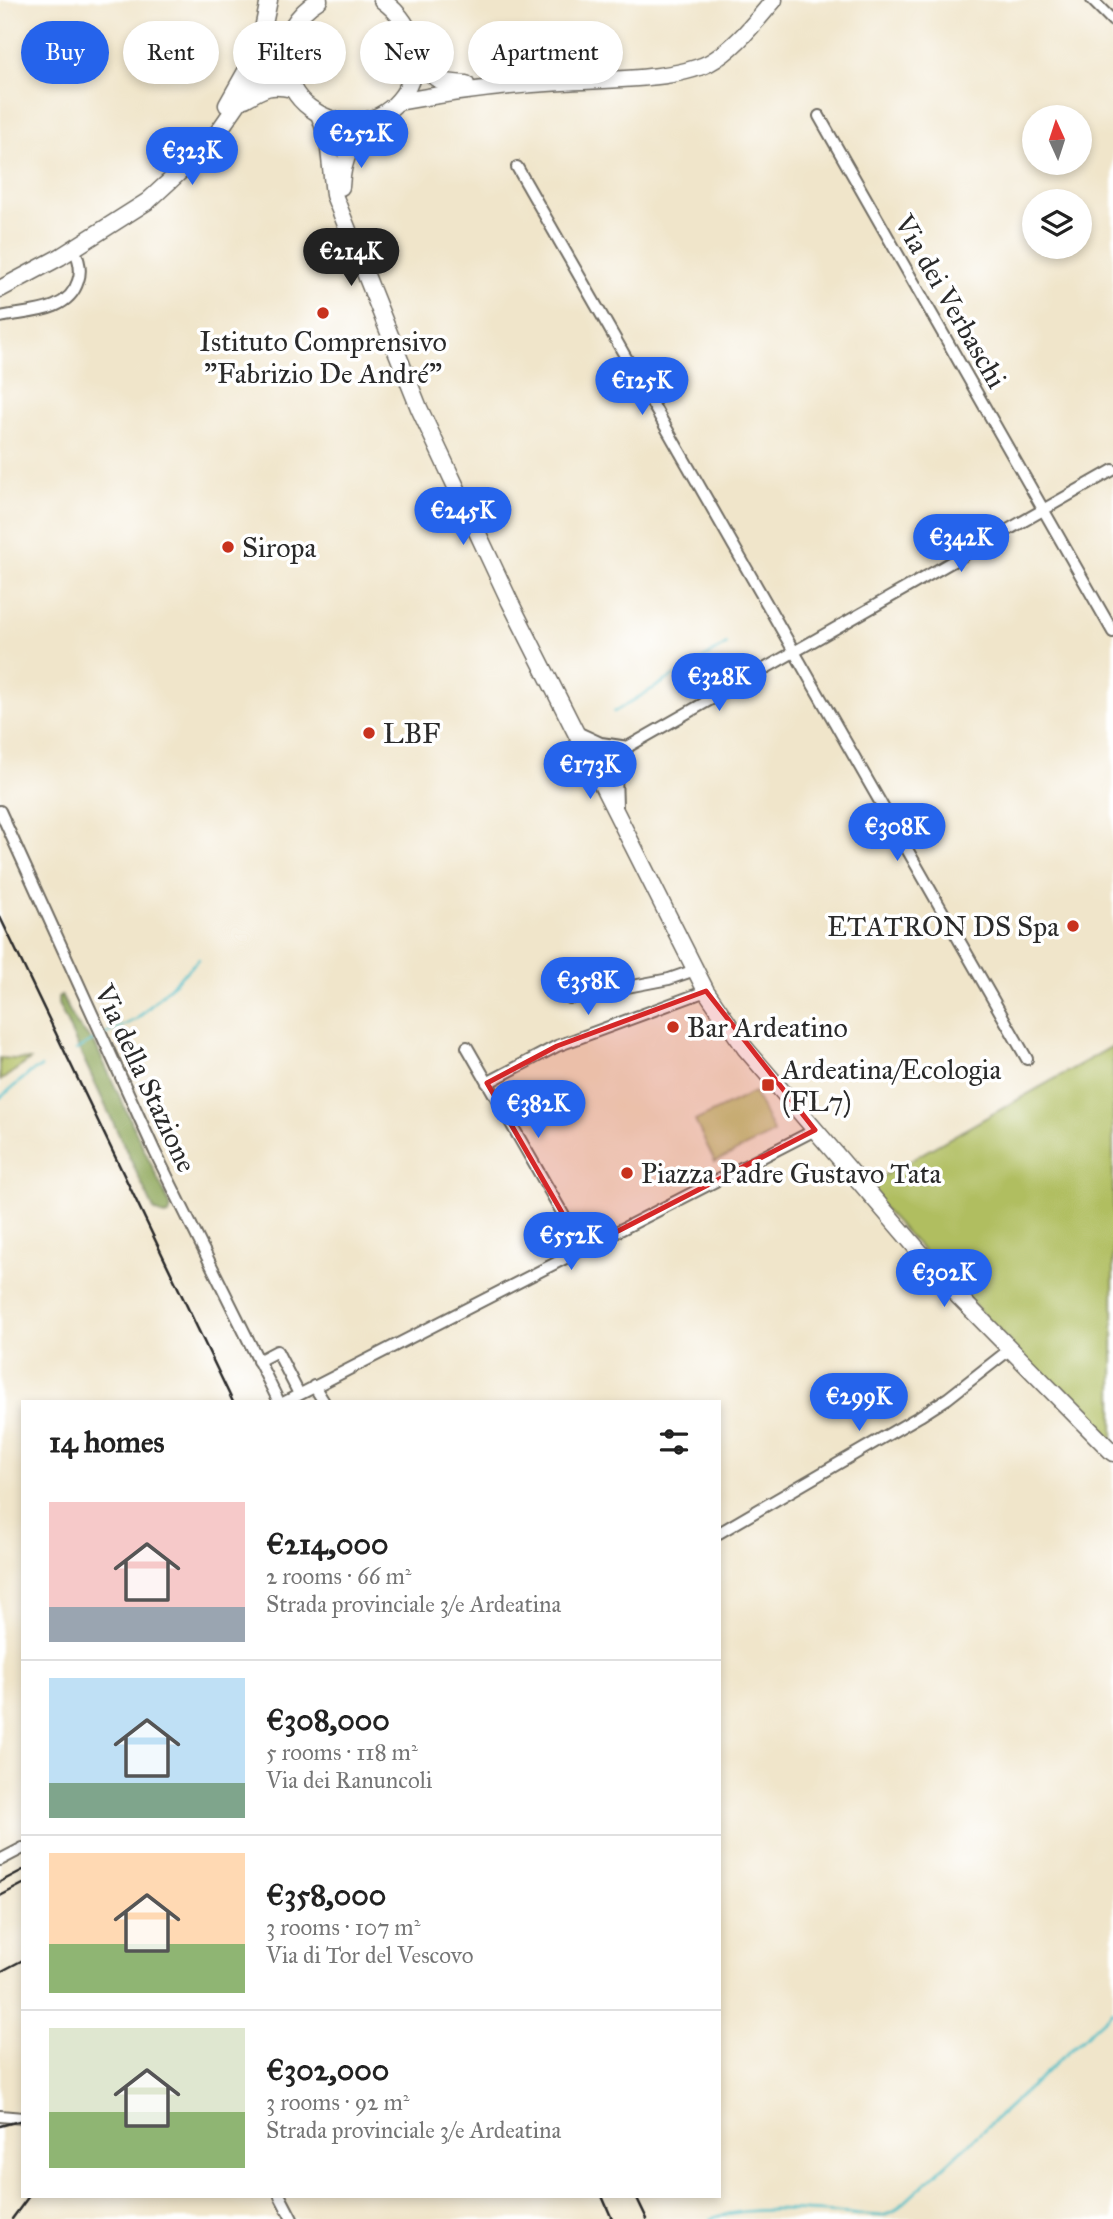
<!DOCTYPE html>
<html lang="en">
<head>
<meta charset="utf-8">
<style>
  :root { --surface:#fff; --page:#f6f6f6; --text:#222; --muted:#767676; --line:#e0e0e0; --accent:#2563eb }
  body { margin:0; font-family:"IM FELL Great Primer",serif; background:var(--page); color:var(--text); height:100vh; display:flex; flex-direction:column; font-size:26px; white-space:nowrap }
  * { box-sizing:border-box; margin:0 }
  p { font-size:23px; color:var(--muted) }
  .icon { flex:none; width:38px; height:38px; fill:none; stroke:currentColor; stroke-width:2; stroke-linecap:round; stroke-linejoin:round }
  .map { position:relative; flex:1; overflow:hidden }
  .details { position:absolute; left:21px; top:1400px; width:700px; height:798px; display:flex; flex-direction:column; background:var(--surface); border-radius:0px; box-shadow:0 4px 10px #0003 }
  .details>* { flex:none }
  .banner { position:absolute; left:21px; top:21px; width:700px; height:63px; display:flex; gap:14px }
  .needle { width:46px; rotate:357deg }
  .controls { position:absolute; left:1022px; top:105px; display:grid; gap:14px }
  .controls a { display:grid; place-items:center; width:70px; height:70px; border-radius:50%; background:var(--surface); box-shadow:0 4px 10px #0003; font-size:35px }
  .price { position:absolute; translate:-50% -60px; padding:0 16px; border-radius:24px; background:var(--accent); color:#fff; font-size:23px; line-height:46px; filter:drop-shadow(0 2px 4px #0008) }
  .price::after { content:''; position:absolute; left:50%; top:42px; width:21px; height:16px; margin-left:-10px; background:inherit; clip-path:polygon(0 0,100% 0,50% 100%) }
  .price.selected { background:#222; color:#fff }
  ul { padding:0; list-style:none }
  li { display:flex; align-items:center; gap:21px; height:175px; padding:0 28px }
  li+li { border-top:2px solid var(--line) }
  li span { display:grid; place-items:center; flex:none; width:196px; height:140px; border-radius:0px; color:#555 }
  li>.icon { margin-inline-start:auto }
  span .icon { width:84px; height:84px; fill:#fffc; stroke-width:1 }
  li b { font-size:30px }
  h2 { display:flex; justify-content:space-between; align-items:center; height:84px; padding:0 28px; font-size:30px }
  .pill { padding:0 24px; border-radius:32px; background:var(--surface); box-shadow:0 4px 10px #0003; font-size:24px; line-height:63px }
  .pill.selected { background:var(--accent); color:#fff }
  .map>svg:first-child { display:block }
</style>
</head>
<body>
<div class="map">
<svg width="1113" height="2219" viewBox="0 0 1113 2219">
  <rect width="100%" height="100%" fill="#fff"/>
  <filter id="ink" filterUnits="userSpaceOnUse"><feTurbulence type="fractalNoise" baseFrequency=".0143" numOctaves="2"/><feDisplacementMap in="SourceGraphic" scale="14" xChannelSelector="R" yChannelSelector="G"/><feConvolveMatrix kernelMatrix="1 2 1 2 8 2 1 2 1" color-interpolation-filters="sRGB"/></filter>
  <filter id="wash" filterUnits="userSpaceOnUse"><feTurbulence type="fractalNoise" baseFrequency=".00686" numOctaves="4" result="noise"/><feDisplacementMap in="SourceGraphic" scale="28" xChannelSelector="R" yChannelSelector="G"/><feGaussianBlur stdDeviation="1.57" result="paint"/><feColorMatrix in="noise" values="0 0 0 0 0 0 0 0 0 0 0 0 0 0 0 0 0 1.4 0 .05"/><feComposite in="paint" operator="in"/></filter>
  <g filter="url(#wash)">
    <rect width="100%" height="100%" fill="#f0e5ca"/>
    <g fill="#b0be60" stroke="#6e7446" stroke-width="2">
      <polygon points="1113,1046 1113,1453 863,1187"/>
      <polygon points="0,1058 30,1060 0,1081"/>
      <polygon points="754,1092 774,1133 715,1162 695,1121"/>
    </g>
    <polygon fill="#8ca556" stroke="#5c6840" stroke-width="2" points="61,995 76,1023 96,1046 171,1207 169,1215 164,1216 154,1210 58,1004 58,997"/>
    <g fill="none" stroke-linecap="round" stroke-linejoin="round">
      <g stroke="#4fbec7" stroke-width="2.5">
        <polyline points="614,712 727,644"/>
        <polyline points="104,1035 137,1019 199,959"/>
        <polyline points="76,1050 98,1038"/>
        <polyline points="0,1098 31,1072 41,1067"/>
        <path d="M711 2219C754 2202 834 2214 882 2216L894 2212 1113 2011"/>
      </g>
    </g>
  </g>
  <g filter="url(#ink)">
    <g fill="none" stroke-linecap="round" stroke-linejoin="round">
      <defs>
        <g id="minor">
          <polyline points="1092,0 1113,21"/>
          <polyline points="819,116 1113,632"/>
          <polyline points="517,167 1027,1059"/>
          <path d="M0 317C27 311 68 314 78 281 82 270 79 259 74 249"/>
          <polyline points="575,731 601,743 628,747"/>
          <polyline points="594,766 1113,470"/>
          <polyline points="617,807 616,774 628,747"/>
          <polyline points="0,811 155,1152 279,1402"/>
          <polyline points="570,998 669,979 695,970"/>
          <polyline points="467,1047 583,1249"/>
          <polyline points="487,1083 557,1046 706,991"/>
          <polyline points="258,1361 277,1351 299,1394"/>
          <polyline points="314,1386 324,1402"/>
          <polyline points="285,1402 815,1130"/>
          <polyline points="719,1533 920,1416 948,1398 1009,1350"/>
          <polyline points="0,1860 23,1848"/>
          <polyline points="0,2116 23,2118"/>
          <polyline points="280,2196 292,2219"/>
        </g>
        <g id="secondary">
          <path d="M319 0C298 13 281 36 285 62 287 80 295 97 310 108 382 160 461 58 382 0"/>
          <path d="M416 58C437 80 434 82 466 84"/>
          <path d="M245 99C265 87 270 84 293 89"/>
          <path d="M398 102C452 92 507 85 562 82 604 79 672 81 709 63 735 49 755 22 774 0"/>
          <polyline points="227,105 249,66 263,29 269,0"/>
          <polyline points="319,114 328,140 334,195 419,408 510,602 706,991 745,1048 955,1293 1113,1453"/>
          <path d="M341 187C342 159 353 139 372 119"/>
          <polyline points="0,289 60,257 148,201 209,145 257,76 285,43"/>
        </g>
      </defs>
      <use href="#minor" stroke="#706c63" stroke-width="14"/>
      <use href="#secondary" stroke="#706c63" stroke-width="19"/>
      <use href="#minor" stroke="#fff" stroke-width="10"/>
      <use href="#secondary" stroke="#fff" stroke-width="16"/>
      <g stroke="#2b2b2b" stroke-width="2.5">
        <polyline points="0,917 233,1402"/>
        <polyline points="0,1882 23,1870"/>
        <polyline points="0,1896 23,1884"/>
        <polyline points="0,1972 23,1960"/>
        <polyline points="0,2126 23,2120"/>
        <polyline points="602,2196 612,2219"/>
        <polyline points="636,2196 647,2219"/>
        <polyline points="12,2219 29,2196"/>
      </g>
    </g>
  </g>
  <path fill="#d62828" fill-opacity="0.2" stroke="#d62828" stroke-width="5" stroke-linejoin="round" d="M706 991 815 1130 583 1249 487 1083 557 1046Z"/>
  <g fill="#c8321e" stroke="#fff" stroke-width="2.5">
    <circle cx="323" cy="313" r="7"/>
    <circle cx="228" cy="547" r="7"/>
    <circle cx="369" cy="733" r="7"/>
    <circle cx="1073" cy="926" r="7"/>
    <circle cx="673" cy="1027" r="7"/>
    <rect x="761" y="1078" width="14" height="14" rx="3.5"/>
    <circle cx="627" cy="1173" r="7"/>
  </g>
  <g text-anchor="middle" stroke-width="7" stroke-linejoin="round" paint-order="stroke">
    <g font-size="28" fill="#2b2b2b" stroke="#fff">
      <text transform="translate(951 301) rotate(60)" y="10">Via dei Verbaschi</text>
      <text transform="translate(146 1078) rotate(65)" y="10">Via della Stazione</text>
    </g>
    <g font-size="28" fill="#2b2b2b" stroke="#fff" text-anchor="start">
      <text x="323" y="351" text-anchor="middle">Istituto Comprensivo<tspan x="323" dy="32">"Fabrizio De André"</tspan></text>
      <text x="242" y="557">Siropa</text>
      <text x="383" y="743">LBF</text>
      <text x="1059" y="936" text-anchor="end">ETATRON DS Spa</text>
      <text x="687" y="1037">Bar Ardeatino</text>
      <text x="782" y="1079">Ardeatina/Ecologia<tspan x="782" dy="32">(FL7)</tspan></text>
      <text x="641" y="1183">Piazza Padre Gustavo Tata</text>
    </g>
  </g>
</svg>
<div class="controls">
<a><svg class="needle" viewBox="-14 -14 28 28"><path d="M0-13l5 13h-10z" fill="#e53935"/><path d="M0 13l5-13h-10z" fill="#767676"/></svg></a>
<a><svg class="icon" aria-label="layers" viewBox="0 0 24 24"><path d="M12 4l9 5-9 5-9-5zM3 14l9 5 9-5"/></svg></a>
</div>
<b class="price" style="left:361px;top:170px">€252K</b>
<b class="price" style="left:192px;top:187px">€323K</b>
<b class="price selected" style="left:351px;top:288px">€214K</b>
<b class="price" style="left:642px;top:417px">€125K</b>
<b class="price" style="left:463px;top:547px">€245K</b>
<b class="price" style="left:961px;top:574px">€342K</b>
<b class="price" style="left:719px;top:713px">€328K</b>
<b class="price" style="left:590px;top:801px">€173K</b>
<b class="price" style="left:897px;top:863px">€308K</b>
<b class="price" style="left:588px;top:1017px">€358K</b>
<b class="price" style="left:538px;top:1140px">€382K</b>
<b class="price" style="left:571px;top:1272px">€552K</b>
<b class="price" style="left:944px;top:1309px">€302K</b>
<b class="price" style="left:859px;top:1433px">€299K</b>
<div class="banner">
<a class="pill selected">Buy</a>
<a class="pill">Rent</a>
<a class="pill">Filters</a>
<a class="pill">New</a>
<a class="pill">Apartment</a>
</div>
<section class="details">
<h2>14 homes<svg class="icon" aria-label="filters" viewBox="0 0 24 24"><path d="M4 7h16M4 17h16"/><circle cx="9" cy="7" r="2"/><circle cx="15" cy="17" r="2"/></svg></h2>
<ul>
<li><span style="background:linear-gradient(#f6c9c9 75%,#9aa5b1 0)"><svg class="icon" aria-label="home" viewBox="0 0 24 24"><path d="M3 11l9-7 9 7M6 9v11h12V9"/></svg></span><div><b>€214,000</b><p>2 rooms · 66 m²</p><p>Strada provinciale 3/e Ardeatina</p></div></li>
<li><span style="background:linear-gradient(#bfe0f5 75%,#7fa58c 0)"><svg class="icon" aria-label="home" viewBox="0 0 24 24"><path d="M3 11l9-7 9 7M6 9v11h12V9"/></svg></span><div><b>€308,000</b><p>5 rooms · 118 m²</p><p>Via dei Ranuncoli</p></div></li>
<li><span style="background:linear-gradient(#ffd9b3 65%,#8fb573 0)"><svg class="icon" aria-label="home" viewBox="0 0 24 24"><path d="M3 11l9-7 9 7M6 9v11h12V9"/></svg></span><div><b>€358,000</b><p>3 rooms · 107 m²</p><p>Via di Tor del Vescovo</p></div></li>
<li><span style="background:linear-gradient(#dfe7d0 60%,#8fb573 0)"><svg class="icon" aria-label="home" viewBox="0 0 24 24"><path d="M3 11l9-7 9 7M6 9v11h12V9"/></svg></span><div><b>€302,000</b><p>3 rooms · 92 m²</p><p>Strada provinciale 3/e Ardeatina</p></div></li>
</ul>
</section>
</div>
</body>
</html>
